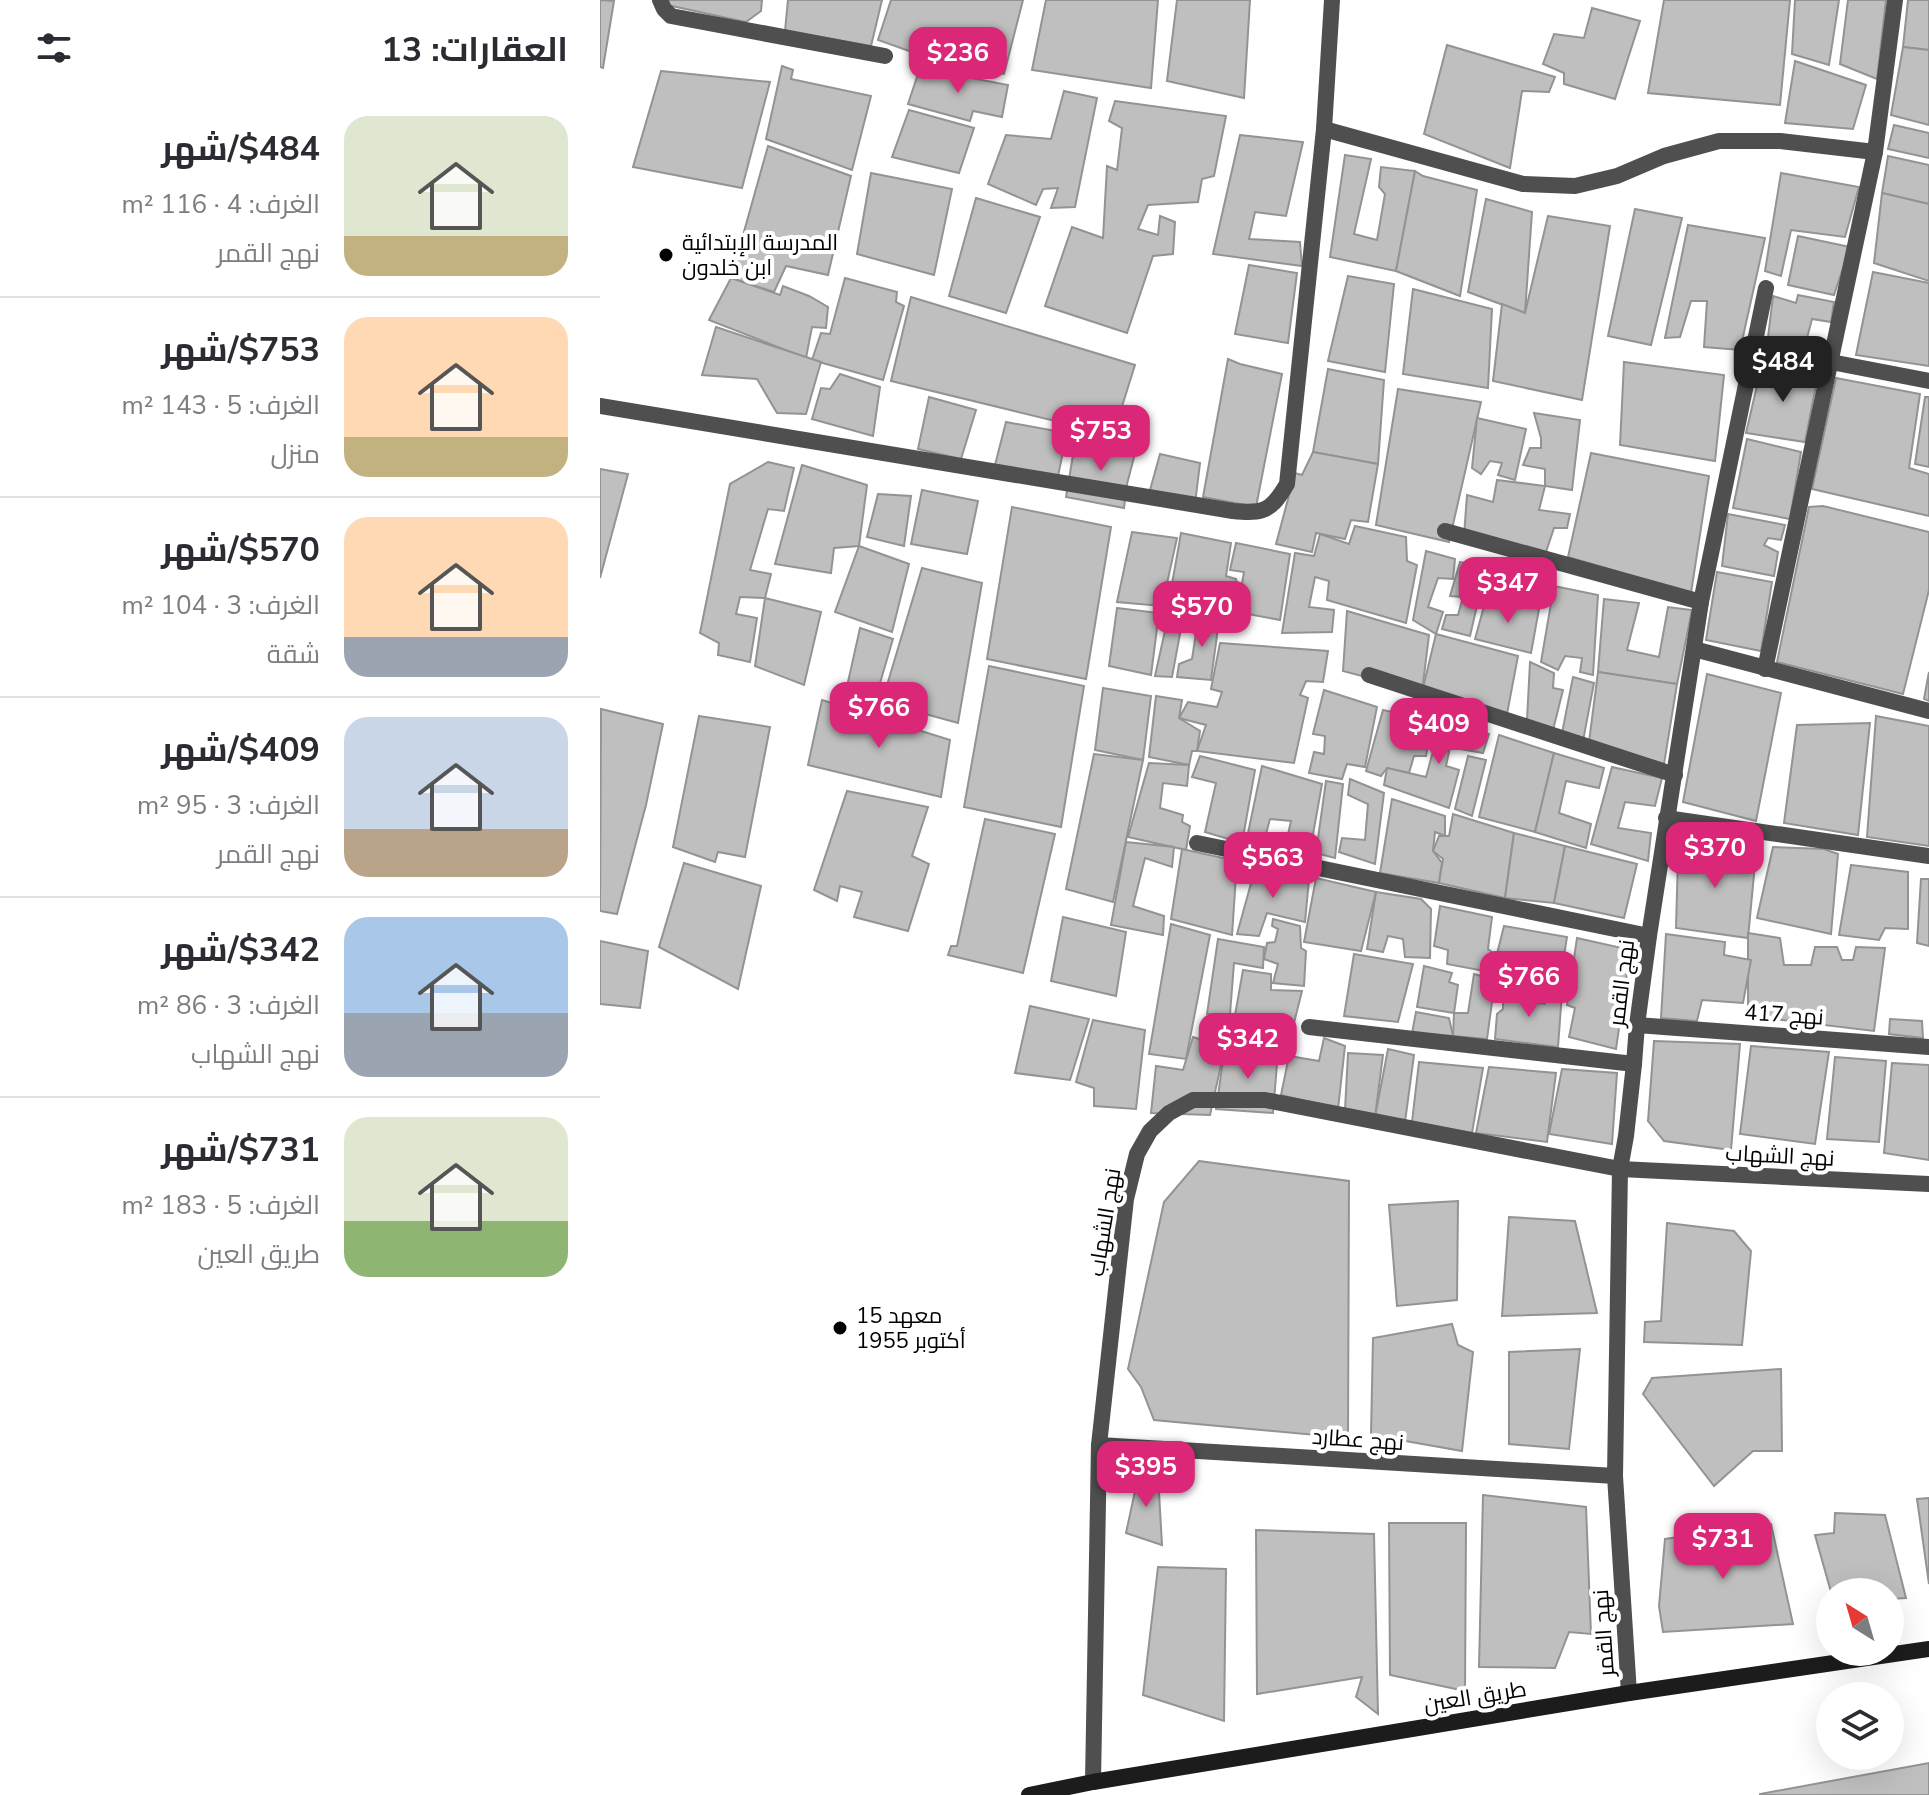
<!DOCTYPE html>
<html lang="ar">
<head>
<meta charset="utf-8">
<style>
  :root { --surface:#fff; --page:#f7f7f7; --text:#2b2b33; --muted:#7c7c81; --line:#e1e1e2; --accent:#db2777 }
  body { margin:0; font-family:"Nunito Sans",Cairo,sans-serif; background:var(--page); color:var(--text); direction:rtl; height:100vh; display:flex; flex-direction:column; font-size:30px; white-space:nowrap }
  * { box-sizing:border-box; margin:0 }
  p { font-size:26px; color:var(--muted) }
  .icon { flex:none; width:44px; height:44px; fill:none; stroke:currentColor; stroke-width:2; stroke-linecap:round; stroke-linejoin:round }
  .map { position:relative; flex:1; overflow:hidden; direction:ltr }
  .details { display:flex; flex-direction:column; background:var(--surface); width:600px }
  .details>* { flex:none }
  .needle { width:52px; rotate:323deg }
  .controls { position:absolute; left:1216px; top:1578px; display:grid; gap:16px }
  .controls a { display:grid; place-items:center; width:88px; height:88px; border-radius:50%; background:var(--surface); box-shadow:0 8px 32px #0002; font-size:40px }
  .price { position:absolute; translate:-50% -68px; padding:0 18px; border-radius:16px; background:var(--accent); color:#fff; font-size:26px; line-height:52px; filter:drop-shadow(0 2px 4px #0008) }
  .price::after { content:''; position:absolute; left:50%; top:48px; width:24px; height:18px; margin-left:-12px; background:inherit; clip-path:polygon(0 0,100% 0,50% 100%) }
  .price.selected { background:#222; color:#fff }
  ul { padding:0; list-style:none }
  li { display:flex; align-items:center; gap:24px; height:200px; padding:0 32px }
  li+li { border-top:2px solid var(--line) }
  li span { display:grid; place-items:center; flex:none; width:224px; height:160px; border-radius:24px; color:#555 }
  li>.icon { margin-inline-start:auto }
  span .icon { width:96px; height:96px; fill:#fffc; stroke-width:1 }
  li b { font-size:34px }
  h2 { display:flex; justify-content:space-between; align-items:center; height:96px; padding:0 32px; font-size:34px }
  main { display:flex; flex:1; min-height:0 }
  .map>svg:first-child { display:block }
</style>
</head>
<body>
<main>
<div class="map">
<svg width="1329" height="1795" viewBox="0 0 1329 1795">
  <rect width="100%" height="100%" fill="#fff"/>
  <g fill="#bfbfbf" stroke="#939393" stroke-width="2">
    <polygon points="0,0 14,1 3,68 0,67"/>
    <polygon points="69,0 162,0 161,11 146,22 67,5"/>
    <polygon points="188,0 282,0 271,46 185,31"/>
    <polygon points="291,0 423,0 404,74 310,61 312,52 278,40"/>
    <polygon points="446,0 558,0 551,88 432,70"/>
    <polygon points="577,0 650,0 644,98 567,81"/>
    <polygon points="1064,0 1190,0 1180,105 1048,93"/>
    <polygon points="1195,0 1239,0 1229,65 1192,54"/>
    <polygon points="1248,0 1286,0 1277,79 1240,64"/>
    <polygon points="1308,0 1329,0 1329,50 1303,47"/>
    <polygon points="992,8 1040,21 1015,99 964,84 964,73 943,64 954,34 984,38"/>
    <polygon points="847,45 955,77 949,92 922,91 910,168 824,134"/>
    <polygon points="1303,47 1329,50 1329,125 1291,115"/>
    <polygon points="1195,61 1266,85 1253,129 1185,123"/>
    <polygon points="182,66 193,70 191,79 271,96 252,170 166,139"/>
    <polygon points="320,68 408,85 402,117 373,111 370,121 308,104"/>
    <polygon points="61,71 170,82 142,188 33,167"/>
    <polygon points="464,91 497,98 475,207 451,208 458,188 443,189 436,205 388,184 406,135 451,139"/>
    <polygon points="515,101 626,116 614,176 602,179 598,202 548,205 538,229 558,235 560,216 575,222 573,254 553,256 527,333 445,306 472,227 503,238 507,166 517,170 522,128 509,121"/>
    <polygon points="309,110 374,128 359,173 292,157"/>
    <polygon points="1294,125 1329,133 1329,158 1288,149"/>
    <polygon points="640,135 703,142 686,216 655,212 649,239 700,242 702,266 613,254"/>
    <polygon points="168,146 251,176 228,275 186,266 174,292 131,278"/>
    <polygon points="745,155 771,159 754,234 777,240 785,194 779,187 781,167 815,171 796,271 730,257"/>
    <polygon points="1288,156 1329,165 1329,204 1282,193"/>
    <polygon points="815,171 823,176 877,190 860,296 796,271"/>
    <polygon points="271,173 352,189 334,275 257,254"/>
    <polygon points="1181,173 1259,187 1245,237 1191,230 1181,276 1165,271"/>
    <polygon points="1282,193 1329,204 1329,281 1274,263"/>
    <polygon points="376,198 440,217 406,313 349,296"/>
    <polygon points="886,199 932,212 925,313 868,292"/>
    <polygon points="1035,209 1082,218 1051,345 1008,336"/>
    <polygon points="948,216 1010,226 982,400 893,381 902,304 925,313"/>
    <polygon points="1088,225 1165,238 1140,350 1104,347 1107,301 1091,301 1080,337 1065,338"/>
    <polygon points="1198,236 1250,247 1234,295 1188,285"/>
    <polygon points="649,265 697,273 688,343 635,334"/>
    <polygon points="1273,272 1329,283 1329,366 1256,355"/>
    <polygon points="748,276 794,284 785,372 728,361"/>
    <polygon points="131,278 180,295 183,286 209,296 228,307 226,328 212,327 206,358 109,320"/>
    <polygon points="245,278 297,292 296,302 304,306 283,380 212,360 221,333 230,334"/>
    <polygon points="813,289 892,309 888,388 803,374"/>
    <polygon points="1198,295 1234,302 1231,322 1212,319 1207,338 1222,347 1216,367 1166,354 1173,296 1196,303"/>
    <polygon points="311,297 535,365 513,435 291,381"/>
    <polygon points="116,327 221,362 206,414 177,413 157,379 102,375"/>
    <polygon points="628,359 640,364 682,374 656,507 603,497"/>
    <polygon points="1024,362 1124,375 1115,461 1020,445"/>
    <polygon points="1162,364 1218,375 1205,442 1146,433"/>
    <polygon points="728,369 784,380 778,464 713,452"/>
    <polygon points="240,374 280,387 273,436 212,419 221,388 230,389"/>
    <polygon points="1236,378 1320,394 1309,468 1329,474 1329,516 1212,489"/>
    <polygon points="798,389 881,402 849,542 776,525"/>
    <polygon points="329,397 376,410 361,459 318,449"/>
    <polygon points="1325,397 1329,397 1329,467 1315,464"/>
    <polygon points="934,413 980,420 972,490 945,486 945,469 923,465 930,448 941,448 941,438"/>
    <polygon points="877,418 926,429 915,480 898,475 902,463 890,461 881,474 872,468"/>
    <polygon points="406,422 467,433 458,476 395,465"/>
    <polygon points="492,439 537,446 527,484 524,508 466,497 474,449 487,451"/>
    <polygon points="1147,439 1201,452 1190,519 1133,508"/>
    <polygon points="713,452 778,464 768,522 751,520 745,539 716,533 712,552 676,544 695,473 702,475"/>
    <polygon points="991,453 1109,476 1091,593 968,557"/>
    <polygon points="560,454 600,463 595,504 550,490"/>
    <polygon points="168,462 194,468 184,511 168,509 150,570 171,574 165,598 140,597 136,614 157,618 150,662 118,655 119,643 100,633 130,484"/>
    <polygon points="202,465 267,485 259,546 234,548 231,573 175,564"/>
    <polygon points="0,469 28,474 0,578"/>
    <polygon points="897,480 945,486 939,510 970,514 967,528 954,528 944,558 864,536 867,495 893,502"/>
    <polygon points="322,490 378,501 367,554 311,544"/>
    <polygon points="278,494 311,496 304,546 267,537"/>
    <polygon points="1223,506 1329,532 1329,590 1303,694 1177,662 1209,507"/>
    <polygon points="412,507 511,527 486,679 387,659"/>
    <polygon points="1128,514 1185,525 1181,540 1168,538 1164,545 1178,552 1174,576 1122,566"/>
    <polygon points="755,526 806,537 807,561 817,565 806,623 727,600 729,581 715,577 709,607 734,610 732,632 682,633 695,553 714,556 720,534 749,544"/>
    <polygon points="532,532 577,538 562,606 517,602"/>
    <polygon points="581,533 631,543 626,576 636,579 640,595 624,595 620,613 569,601"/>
    <polygon points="636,543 690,554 680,620 637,612 644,572 630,570"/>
    <polygon points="259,546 309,564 292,632 235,612"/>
    <polygon points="826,551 855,559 853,579 838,578 828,607 843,612 836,634 813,620"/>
    <polygon points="860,562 886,567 870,636 842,629 846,615 858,615 863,597 850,596"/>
    <polygon points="892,567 926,575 925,582 943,589 939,609 886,594"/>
    <polygon points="322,568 382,583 358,723 282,702"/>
    <polygon points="1117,572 1172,582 1161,651 1106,640"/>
    <polygon points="954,586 998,595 993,675 980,672 982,658 965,656 958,670 941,662"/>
    <polygon points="165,598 221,612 204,685 155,666"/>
    <polygon points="886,599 939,609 931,653 875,639"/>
    <polygon points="1004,599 1039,603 1027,650 1059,657 1068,607 1092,610 1077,684 998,672"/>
    <polygon points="517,608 559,613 551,675 509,666"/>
    <polygon points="570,608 592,612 592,623 582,623 572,677 555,676"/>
    <polygon points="747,611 829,635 822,692 743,671"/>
    <polygon points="620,613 611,680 577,677 579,664 592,659 599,614"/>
    <polygon points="260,628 293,639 275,700 246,691"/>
    <polygon points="836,634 918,656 907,714 822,692"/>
    <polygon points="620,643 728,651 723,682 706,681 700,695 708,698 694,763 597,751 606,725 579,718 588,702 617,707 622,692 611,689"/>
    <polygon points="930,662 954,673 953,688 963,690 953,730 927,720"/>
    <polygon points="389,666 484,686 461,827 364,807"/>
    <polygon points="998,672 1077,684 1064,764 989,742"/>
    <polygon points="1329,672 1329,701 1324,699"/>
    <polygon points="1107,674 1181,693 1156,821 1083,802"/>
    <polygon points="973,677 994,683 983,741 962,733"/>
    <polygon points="503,688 551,696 543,760 495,750"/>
    <polygon points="724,690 777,707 765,767 747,764 742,779 709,773 714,752 724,754 725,736 713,734"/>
    <polygon points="556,696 582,700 579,718 600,731 597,751 592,751 589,765 549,757"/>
    <polygon points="222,700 350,740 341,797 208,765"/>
    <polygon points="1,709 63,724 46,805 17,914 0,911"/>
    <polygon points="783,710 832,721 826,756 814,756 809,773 787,768 781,776 766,771"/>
    <polygon points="99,716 170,727 145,857 118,852 115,862 73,847"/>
    <polygon points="1276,716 1329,726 1329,846 1267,837"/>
    <polygon points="841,722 889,734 883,753 850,747 846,766 859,770 849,808 784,785 787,768 826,777"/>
    <polygon points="1270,723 1258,835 1184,823 1197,725"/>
    <polygon points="899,735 954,753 935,832 879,817"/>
    <polygon points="954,753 1004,768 999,788 966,781 959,813 991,824 986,848 935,832"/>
    <polygon points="494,754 543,760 513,902 466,889"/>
    <polygon points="600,756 655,770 642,843 605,832 616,783 592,777"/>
    <polygon points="868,756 886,760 872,816 855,809"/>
    <polygon points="549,763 589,765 587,786 563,783 560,808 583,815 582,822 590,826 586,850 528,837"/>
    <polygon points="662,766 722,784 710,851 685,848 691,821 670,819 664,841 647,838"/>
    <polygon points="1012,767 1062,778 1055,806 1025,802 1018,828 1051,833 1048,861 991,844"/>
    <polygon points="750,779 784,793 775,864 739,852 742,838 765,840 768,804 748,795"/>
    <polygon points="726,781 743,784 735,858 716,853"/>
    <polygon points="247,791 328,807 312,856 329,864 308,931 254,917 262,892 240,886 237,901 214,890"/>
    <polygon points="792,799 845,816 845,836 835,832 833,851 842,863 839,883 780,873"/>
    <polygon points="853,814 914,833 905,898 839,883 843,859 833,851 839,836 849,836"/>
    <polygon points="385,819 455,834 423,973 348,955 351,946 357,946"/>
    <polygon points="914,833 965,846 954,903 905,898"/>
    <polygon points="526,842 574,847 572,867 545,858 533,906 564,916 563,935 511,925"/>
    <polygon points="1092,844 1156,853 1148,938 1076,928 1078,857"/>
    <polygon points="965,846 1037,864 1024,918 954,903"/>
    <polygon points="1173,847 1224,849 1238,854 1231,934 1157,918"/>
    <polygon points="582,849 637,861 632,935 571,919"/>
    <polygon points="84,863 161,886 138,989 59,947"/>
    <polygon points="1251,865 1308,872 1308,929 1285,928 1279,940 1239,935"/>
    <polygon points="655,869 709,879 705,922 667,913 659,936 637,934"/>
    <polygon points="716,878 776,892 761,951 704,942"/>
    <polygon points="1321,879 1329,879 1329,946 1317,943"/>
    <polygon points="776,892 821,899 831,909 830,958 805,957 803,939 788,936 783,952 767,949"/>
    <polygon points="840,906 892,917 888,949 896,955 890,972 847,964 848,950 834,946"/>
    <polygon points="463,917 526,932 516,996 451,981"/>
    <polygon points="673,919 700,926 701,948 706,951 704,986 673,983 678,964 664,959 667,943 675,942 678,929 672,926"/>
    <polygon points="571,924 610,935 586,1059 549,1054"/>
    <polygon points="904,926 967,937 959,986 907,980 910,966 895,962"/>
    <polygon points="1148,933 1180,938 1184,965 1211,965 1215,947 1237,947 1242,960 1253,960 1256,947 1285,948 1274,1031 1148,1016"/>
    <polygon points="1066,934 1125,942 1124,955 1151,960 1143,1003 1102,1000 1097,1021 1061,1018"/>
    <polygon points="977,938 1022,948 1028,966 1016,1049 969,1037 975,1008 967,1005"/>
    <polygon points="618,939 664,947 663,968 634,963 630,1014 607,1014"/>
    <polygon points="0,941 48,951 40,1008 0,1004"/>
    <polygon points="754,954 813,964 798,1022 744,1016"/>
    <polygon points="824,966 852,973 849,982 858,985 854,1013 817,1007"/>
    <polygon points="643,970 671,974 671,990 702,991 693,1027 634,1021"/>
    <polygon points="874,974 895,980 887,1039 853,1036 854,1013 868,1013"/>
    <polygon points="903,984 921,988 921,1002 945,1004 945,989 962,993 958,1047 895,1039 897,1014 903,1009"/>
    <polygon points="430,1006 489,1019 470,1080 415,1073"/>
    <polygon points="816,1012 849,1018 853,1036 812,1033"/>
    <polygon points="1290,1019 1322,1021 1323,1038 1289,1034"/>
    <polygon points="493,1020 545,1030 536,1109 494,1106 494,1088 476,1082"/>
    <polygon points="593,1037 625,1047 610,1115 551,1113 556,1066 583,1070"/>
    <polygon points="724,1038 745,1046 738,1109 681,1095 689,1056 719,1061"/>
    <polygon points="1054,1041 1140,1044 1131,1150 1064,1141 1048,1121"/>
    <polygon points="1151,1046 1229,1052 1215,1144 1140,1134"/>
    <polygon points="625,1047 678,1052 673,1113 616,1109"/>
    <polygon points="788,1049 814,1055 805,1122 775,1117"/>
    <polygon points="748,1053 783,1055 775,1117 745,1110"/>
    <polygon points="1235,1057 1286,1061 1279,1142 1227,1139"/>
    <polygon points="819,1062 883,1068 872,1133 812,1122"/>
    <polygon points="1292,1063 1329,1065 1329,1160 1284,1153"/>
    <polygon points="889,1067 956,1073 947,1142 876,1133"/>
    <polygon points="962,1069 1017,1073 1012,1144 949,1134"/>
    <polygon points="599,1161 749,1181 748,1438 554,1420 541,1387 528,1369 564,1202"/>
    <polygon points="858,1201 857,1300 797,1306 789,1205"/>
    <polygon points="909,1217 975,1221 997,1313 902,1316"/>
    <polygon points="1067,1223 1134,1231 1151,1251 1142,1345 1044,1342 1045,1322 1061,1321"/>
    <polygon points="852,1324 858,1345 873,1352 862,1451 771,1435 773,1338"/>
    <polygon points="980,1349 969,1449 909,1444 909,1352"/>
    <polygon points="1181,1369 1182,1451 1153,1451 1114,1486 1043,1394 1052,1378"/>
    <polygon points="540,1468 558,1475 562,1545 526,1533"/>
    <polygon points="883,1495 986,1507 991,1634 969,1632 955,1668 879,1667"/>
    <polygon points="1329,1498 1329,1584 1317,1499"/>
    <polygon points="1235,1513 1285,1515 1306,1598 1290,1599 1290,1592 1231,1592 1215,1535 1234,1533"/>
    <polygon points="789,1523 866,1523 865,1691 790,1675"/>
    <polygon points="1171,1524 1193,1624 1063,1632 1059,1606 1065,1539"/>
    <polygon points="656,1530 774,1534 778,1714 756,1697 762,1677 657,1694"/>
    <polygon points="558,1567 626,1569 624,1721 543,1695"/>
    <polygon points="1329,1763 1329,1795 1160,1795 1160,1794"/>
  </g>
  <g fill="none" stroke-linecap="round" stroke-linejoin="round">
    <g stroke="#4f4f4f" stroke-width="16">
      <polyline points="60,0 64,9 71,16 285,56"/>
      <polyline points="724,129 923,184 975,186 1017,176 1064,156 1119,141 1180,141 1275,152"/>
      <polyline points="1231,362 1329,381"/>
      <path d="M0 406 633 511C664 514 671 511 687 484L724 129 732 0"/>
      <polyline points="845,531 1101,602"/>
      <polyline points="1094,649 1329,711"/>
      <polyline points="1165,669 1275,152 1295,0"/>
      <polyline points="769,675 1075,775"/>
      <polyline points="1066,818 1329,856"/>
      <polyline points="597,843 1049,936"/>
      <polyline points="1037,1025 1329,1047"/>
      <polyline points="709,1027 1034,1064"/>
      <polyline points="499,1445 1015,1476"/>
      <polyline points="1029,1693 1015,1476 1020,1169 1026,1136 1034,1064 1037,1025 1049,936 1101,602 1166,288"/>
      <polyline points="493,1782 499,1445 526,1199 537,1154 550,1131 569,1113 593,1100 665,1100 1020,1169 1329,1184"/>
    </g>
    <polyline stroke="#1c1c1c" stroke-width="16" points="429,1795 493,1782 1029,1693 1329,1649"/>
  </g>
  <g fill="#000" stroke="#fff" stroke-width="3">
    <circle cx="66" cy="255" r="8"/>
    <circle cx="240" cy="1328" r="8"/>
  </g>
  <g text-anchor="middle" stroke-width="8" stroke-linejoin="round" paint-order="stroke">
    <g font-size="22" fill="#000" stroke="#fff" text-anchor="start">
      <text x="82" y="250">المدرسة الإبتدائية<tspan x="82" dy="25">ابن خلدون</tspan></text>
      <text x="256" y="1323">معهد 15<tspan x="256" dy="25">أكتوبر 1955</tspan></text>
    </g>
    <g font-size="22" fill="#000" stroke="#fff">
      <text transform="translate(1021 983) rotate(-83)" y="8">نهج القمر</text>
      <text transform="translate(1184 1014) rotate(4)" y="8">نهج 417</text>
      <text transform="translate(1180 1155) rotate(3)" y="8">نهج الشهاب</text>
      <text transform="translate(504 1222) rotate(-81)" y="8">نهج الشهاب</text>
      <text transform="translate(758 1439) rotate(4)" y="8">نهج عطارد</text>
      <text transform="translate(1003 1633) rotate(-94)" y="8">نهج القمر</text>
      <text transform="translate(875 1696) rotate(-9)" y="8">طريق العين</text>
    </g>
  </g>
</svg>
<div class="controls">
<a><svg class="needle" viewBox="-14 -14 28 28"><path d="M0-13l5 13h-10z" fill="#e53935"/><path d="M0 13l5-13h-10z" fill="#7c7c81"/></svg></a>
<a><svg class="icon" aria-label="layers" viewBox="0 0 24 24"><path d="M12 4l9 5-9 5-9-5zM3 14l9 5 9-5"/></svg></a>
</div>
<b class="price" style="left:358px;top:95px">$236</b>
<b class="price selected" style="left:1183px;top:404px">$484</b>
<b class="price" style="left:501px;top:473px">$753</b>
<b class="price" style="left:908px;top:625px">$347</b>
<b class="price" style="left:602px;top:649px">$570</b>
<b class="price" style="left:279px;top:750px">$766</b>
<b class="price" style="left:839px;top:766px">$409</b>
<b class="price" style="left:1115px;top:890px">$370</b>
<b class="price" style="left:673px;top:900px">$563</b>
<b class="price" style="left:929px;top:1019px">$766</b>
<b class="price" style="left:648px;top:1081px">$342</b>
<b class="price" style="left:546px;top:1509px">$395</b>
<b class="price" style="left:1123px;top:1581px">$731</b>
</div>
<section class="details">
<h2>العقارات: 13<svg class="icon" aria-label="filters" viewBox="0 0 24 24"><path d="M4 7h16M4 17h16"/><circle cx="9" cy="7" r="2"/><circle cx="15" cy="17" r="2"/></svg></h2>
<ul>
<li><span style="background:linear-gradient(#dfe7d0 75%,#c2b280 0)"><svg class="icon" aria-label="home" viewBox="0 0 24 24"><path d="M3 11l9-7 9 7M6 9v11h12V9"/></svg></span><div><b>$484/شهر</b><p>الغرف: 4 · 116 m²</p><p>نهج القمر</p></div></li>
<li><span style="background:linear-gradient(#ffd9b3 75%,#c2b280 0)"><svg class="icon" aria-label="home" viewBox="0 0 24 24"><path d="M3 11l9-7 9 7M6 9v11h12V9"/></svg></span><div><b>$753/شهر</b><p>الغرف: 5 · 143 m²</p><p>منزل</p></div></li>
<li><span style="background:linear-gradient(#ffd9b3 75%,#9aa5b1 0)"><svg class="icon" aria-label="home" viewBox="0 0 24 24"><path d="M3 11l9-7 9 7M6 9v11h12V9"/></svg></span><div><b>$570/شهر</b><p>الغرف: 3 · 104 m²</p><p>شقة</p></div></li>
<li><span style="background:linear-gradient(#c9d6e8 70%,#b9a48a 0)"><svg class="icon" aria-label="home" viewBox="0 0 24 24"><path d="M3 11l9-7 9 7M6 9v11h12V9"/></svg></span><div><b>$409/شهر</b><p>الغرف: 3 · 95 m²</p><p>نهج القمر</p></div></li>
<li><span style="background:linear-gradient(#a9c7e8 60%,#9aa5b1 0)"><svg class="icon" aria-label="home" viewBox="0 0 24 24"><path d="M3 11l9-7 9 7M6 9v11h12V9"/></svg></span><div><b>$342/شهر</b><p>الغرف: 3 · 86 m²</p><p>نهج الشهاب</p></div></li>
<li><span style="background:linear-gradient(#dfe7d0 65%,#8fb573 0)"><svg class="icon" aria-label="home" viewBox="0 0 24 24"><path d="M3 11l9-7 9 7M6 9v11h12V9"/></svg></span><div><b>$731/شهر</b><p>الغرف: 5 · 183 m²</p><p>طريق العين</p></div></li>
</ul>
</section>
</main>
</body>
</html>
